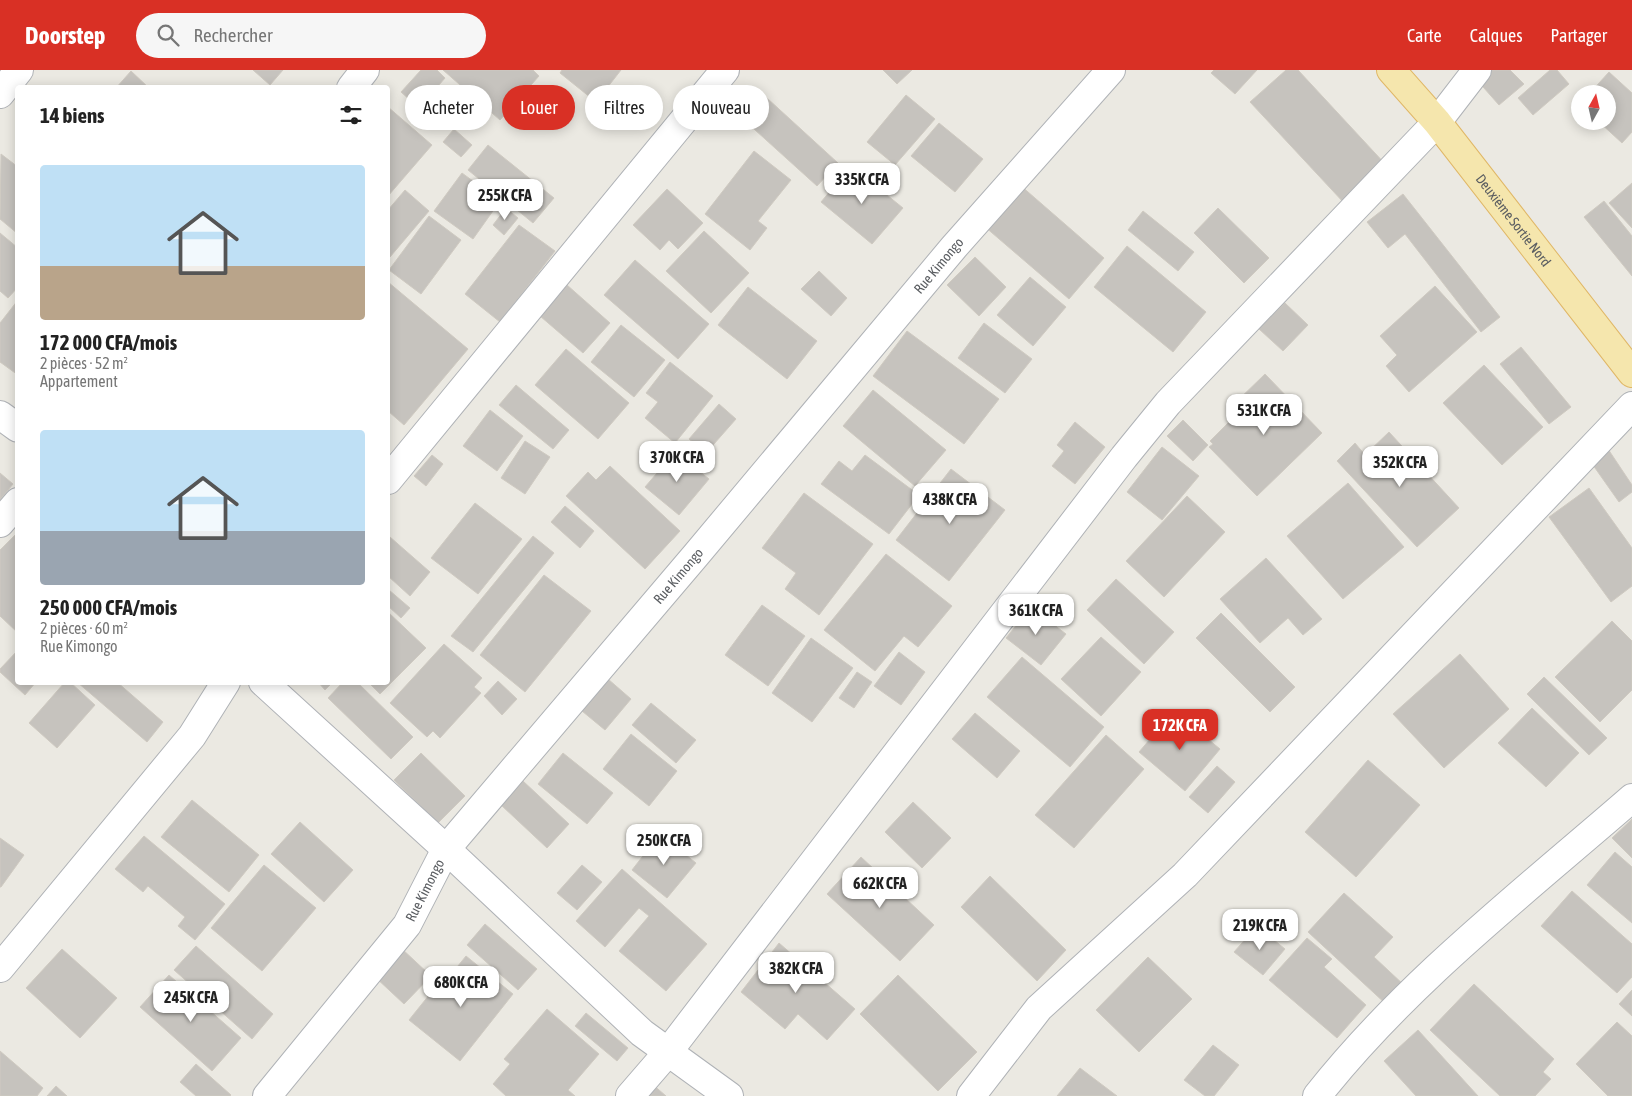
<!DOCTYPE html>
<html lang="fr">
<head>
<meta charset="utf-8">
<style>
  :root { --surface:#fff; --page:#f6f6f6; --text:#222; --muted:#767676; --accent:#d93025 }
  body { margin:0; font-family:"Asap Condensed",sans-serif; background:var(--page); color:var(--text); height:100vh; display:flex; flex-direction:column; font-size:19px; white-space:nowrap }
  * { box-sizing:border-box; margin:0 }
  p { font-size:16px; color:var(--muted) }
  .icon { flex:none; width:28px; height:28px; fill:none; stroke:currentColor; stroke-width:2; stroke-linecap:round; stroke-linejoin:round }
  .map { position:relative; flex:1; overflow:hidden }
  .panel { position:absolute; left:15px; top:15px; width:375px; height:600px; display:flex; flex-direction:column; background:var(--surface); border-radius:5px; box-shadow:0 2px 12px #0003 }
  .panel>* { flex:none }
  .top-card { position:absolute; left:405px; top:15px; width:475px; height:45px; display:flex; gap:10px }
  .needle { width:32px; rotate:8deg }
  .fabs { position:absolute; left:1571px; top:15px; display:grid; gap:10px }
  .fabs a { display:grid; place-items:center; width:45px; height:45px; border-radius:50%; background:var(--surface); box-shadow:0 2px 12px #0003; font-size:25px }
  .price { position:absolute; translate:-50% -42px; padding:0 11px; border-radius:10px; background:#fff; color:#222; font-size:16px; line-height:32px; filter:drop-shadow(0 1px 2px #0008) }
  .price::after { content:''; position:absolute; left:50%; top:30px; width:15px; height:11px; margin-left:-8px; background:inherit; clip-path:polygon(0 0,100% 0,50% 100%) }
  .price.on { background:var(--accent); color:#fff }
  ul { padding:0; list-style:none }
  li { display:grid; align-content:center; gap:10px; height:265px; padding:0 25px }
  li span { display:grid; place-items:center; height:155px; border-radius:5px; color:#555 }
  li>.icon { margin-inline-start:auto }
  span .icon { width:90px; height:90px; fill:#fffc; stroke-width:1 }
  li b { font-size:21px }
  h2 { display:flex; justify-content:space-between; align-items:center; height:60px; padding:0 25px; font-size:21px }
  .pill { padding:0 18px; border-radius:22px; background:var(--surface); box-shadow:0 2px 12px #0003; font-size:18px; line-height:45px }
  .pill.on { background:var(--accent); color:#fff }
  header { display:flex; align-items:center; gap:30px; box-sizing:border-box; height:70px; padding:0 25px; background:var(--accent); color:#fff }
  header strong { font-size:24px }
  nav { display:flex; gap:28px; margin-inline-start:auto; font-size:18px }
  .search { width:350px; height:45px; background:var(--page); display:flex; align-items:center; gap:12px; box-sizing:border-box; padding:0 18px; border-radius:28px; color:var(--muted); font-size:19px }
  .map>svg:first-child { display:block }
</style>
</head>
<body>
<header>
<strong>Doorstep</strong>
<div class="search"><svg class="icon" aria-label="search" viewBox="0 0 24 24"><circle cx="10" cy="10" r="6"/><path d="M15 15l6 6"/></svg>Rechercher</div>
<nav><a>Carte</a><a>Calques</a><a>Partager</a></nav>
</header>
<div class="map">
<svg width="1632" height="1026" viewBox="0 0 1632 1026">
  <rect width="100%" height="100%" fill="#ebe9e2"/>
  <g fill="#c6c3be" stroke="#cfcac1">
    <polygon points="253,0 283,0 270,15"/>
    <polygon points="421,0 437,0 445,8 419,38 401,22"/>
    <polygon points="443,0 533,0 539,6 500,50"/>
    <polygon points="562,0 621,0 596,32 560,3"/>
    <polygon points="883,0 912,0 897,14"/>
    <polygon points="1214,0 1257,0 1235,24 1211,3"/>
    <polygon points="1286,0 1298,0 1387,96 1345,134 1250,32"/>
    <polygon points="1486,0 1510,0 1524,14 1499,35 1476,9"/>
    <polygon points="1550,0 1557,0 1569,14 1533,45 1518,28"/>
    <polygon points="131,1 149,18 116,18"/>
    <polygon points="1609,2 1632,23 1632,62 1622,73 1598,51 1608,51 1608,24 1589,24"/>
    <polygon points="756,18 838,93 817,116 734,41"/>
    <polygon points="906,25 935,49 895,95 867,72"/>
    <polygon points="388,37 432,75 388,126"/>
    <polygon points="939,53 983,89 955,122 911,86"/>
    <polygon points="454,59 472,75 461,87 443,72"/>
    <polygon points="488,75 554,128 533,153 468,100"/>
    <polygon points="754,81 791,110 758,151 767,158 750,180 705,144"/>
    <polygon points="1,84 18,97 18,164 0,149"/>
    <polygon points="851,96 903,138 872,174 821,132"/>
    <polygon points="462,103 500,131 473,169 434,141"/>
    <polygon points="1632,113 1632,158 1609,133"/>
    <polygon points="1020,115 1104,188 1069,229 984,156"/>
    <polygon points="667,119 703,153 678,179 669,170 660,180 633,155"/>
    <polygon points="405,120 429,141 390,187 388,184 388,140"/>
    <polygon points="1403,124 1500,247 1481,262 1405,164 1388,178 1367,152"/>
    <polygon points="1604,131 1632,166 1632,206 1584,147"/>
    <polygon points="506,138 518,148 504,165 493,155"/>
    <polygon points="1218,138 1269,188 1244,213 1194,163"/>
    <polygon points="1143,141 1194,182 1178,201 1128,160"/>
    <polygon points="429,146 461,170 421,224 389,200"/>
    <polygon points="519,155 555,181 500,252 465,224"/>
    <polygon points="704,161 749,203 711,243 666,201"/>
    <polygon points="0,163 18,178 18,217 8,228 0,221"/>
    <polygon points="1127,176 1206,242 1173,282 1094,217"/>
    <polygon points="975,187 1006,217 979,246 947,215"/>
    <polygon points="635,190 709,254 678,289 604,225"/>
    <polygon points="819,201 847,228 831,246 801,219"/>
    <polygon points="1030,207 1066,237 1033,276 997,245"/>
    <polygon points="388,212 468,279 404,355 388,341"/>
    <polygon points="567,215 610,253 583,283 540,246"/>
    <polygon points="1435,216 1477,262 1409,322 1386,296 1397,285 1380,266"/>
    <polygon points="748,217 817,271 787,309 718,255"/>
    <polygon points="18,230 18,305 0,292 0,253"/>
    <polygon points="1285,233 1308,255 1283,281 1259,259"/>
    <polygon points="984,253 1032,289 1005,323 958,288"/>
    <polygon points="621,255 665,290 634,327 591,292"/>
    <polygon points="907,261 999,329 964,374 873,306"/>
    <polygon points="1521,277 1571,337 1549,354 1500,294"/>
    <polygon points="566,279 629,333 598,369 535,315"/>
    <polygon points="670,292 713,326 675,373 645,348 658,332 646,323"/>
    <polygon points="1484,295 1543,357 1502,395 1443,333"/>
    <polygon points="1265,304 1322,363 1257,426 1209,377 1213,374 1210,371 1237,344 1231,337"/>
    <polygon points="516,315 569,360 553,379 499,335"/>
    <polygon points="873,320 946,380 915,416 843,356"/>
    <polygon points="719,334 736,349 706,383 689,369"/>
    <polygon points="490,340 523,366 497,401 463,376"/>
    <polygon points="1183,350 1208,375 1193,391 1167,366"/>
    <polygon points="1075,352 1105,377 1075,414 1052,396 1064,381 1057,375"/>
    <polygon points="1389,362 1459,438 1417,477 1337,391 1355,373 1365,385"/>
    <polygon points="525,371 550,387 525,424 501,408"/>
    <polygon points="1606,376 1632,415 1632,422 1619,432 1588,388"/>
    <polygon points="1162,377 1199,406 1162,450 1127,422"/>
    <polygon points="675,382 709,409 679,445 645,417"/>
    <polygon points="432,385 443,394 426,416 414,406"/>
    <polygon points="865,385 919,425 889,464 821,414 839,391 852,401"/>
    <polygon points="610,396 680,461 645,499 566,426 588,402 596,410"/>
    <polygon points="951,399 1005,440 949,511 896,470"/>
    <polygon points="0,403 13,414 0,430"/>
    <polygon points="1348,413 1404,477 1343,529 1287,466"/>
    <polygon points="1589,418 1632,478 1632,516 1611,532 1549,447"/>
    <polygon points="804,423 873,474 819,545 785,519 796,503 762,478"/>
    <polygon points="1187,426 1225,462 1164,527 1126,491"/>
    <polygon points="475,433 522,469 478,524 431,488"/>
    <polygon points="565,436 594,461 580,478 551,452"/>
    <polygon points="18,462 18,563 0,546 0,480"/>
    <polygon points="533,466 554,483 473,582 451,566"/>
    <polygon points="390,467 430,502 410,526 388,506 388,469"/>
    <polygon points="886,484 952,536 918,577 904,566 875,601 824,560"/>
    <polygon points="1266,488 1322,549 1303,565 1288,548 1260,573 1220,529"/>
    <polygon points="544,505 591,541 525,622 480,585"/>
    <polygon points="1116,509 1174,562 1144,594 1087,540"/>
    <polygon points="389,520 410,538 401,548 388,536 388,522"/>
    <polygon points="762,535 805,566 768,616 725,585"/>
    <polygon points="1031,537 1066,564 1041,595 1006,568"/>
    <polygon points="388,542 426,578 380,624 368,612 388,612"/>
    <polygon points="1221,543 1295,617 1270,642 1196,568"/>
    <polygon points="1612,551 1632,571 1632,620 1600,652 1555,607"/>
    <polygon points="1101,567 1141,602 1101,646 1061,609"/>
    <polygon points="811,568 853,598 812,652 772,623"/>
    <polygon points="444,574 482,608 474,617 481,623 440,668 433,661 427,667 390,633"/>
    <polygon points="18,580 18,612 36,612 25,625 0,602 0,599"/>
    <polygon points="899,582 925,602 901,635 874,616"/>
    <polygon points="1460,584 1509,639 1444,698 1393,644"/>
    <polygon points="1022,587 1104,657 1070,697 987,627"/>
    <polygon points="857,602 872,612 854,638 839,628"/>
    <polygon points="1544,607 1607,668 1589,685 1527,624"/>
    <polygon points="608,609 631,629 605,660 582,641"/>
    <polygon points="498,611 517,629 502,645 484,626"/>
    <polygon points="65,612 70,612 95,635 57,678 29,653"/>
    <polygon points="77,612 117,612 163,652 147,672"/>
    <polygon points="318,612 333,612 325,620"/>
    <polygon points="343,612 357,612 413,667 391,689 328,628"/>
    <polygon points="651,633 696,670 676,693 632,655"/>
    <polygon points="1532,638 1579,683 1546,717 1498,673"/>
    <polygon points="1174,641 1220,679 1185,721 1139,682"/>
    <polygon points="975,643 1020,681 997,708 952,669"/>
    <polygon points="631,664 677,701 649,736 603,699"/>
    <polygon points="1106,665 1144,699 1074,778 1035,745"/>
    <polygon points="421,683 465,726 438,753 394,710"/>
    <polygon points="563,683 613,723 587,754 538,714"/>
    <polygon points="1368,690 1420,735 1356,807 1305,762"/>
    <polygon points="1217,696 1235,712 1208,743 1189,727"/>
    <polygon points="523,711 569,754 547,778 501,735"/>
    <polygon points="192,730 259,785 229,822 161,767"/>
    <polygon points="913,732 951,768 922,798 885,762"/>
    <polygon points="1632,749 1632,788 1612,768"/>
    <polygon points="300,752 353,800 324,832 271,784"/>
    <polygon points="660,764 696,793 667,828 632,800"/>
    <polygon points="144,766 225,834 195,870 178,856 185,847 148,816 143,822 115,799"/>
    <polygon points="0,768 24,785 1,817 0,817"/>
    <polygon points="1615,782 1632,797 1632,853 1587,815"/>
    <polygon points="861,787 934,855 900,891 827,824"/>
    <polygon points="264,795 316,838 262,901 211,858"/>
    <polygon points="582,795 602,812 577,840 557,823"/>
    <polygon points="622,799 707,874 666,921 619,881 649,846 639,838 605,877 576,851"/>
    <polygon points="990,806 1066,880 1037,911 961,837"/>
    <polygon points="1572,821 1632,874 1632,907 1617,923 1541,856"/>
    <polygon points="1344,823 1393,867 1374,887 1405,916 1387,935 1308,862"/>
    <polygon points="485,854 537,899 518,920 467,875"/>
    <polygon points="1257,856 1285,879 1263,905 1234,882"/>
    <polygon points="1307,868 1332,889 1324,897 1366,935 1337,968 1269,910"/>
    <polygon points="779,873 855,939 827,970 798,944 785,959 741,922"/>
    <polygon points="196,876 273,944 252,969 174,900"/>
    <polygon points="401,878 431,906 404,934 374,906"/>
    <polygon points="62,879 117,928 80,968 26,918"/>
    <polygon points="466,886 513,924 460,991 409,950 446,904 449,907"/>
    <polygon points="1148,887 1192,929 1139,982 1096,940"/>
    <polygon points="169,905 241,968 212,1001 140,937"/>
    <polygon points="898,905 977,982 938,1021 860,944"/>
    <polygon points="1474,914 1554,989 1543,1002 1551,1009 1535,1026 1500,1026 1430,960"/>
    <polygon points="1632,920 1632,946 1619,934"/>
    <polygon points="547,939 599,984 568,1020 575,1026 506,1026 493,1014 510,994 504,989"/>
    <polygon points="586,943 628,978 617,991 575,956"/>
    <polygon points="1617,952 1632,966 1632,1026 1608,1026 1576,994"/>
    <polygon points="1418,960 1478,1026 1416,1026 1384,991"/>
    <polygon points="1213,975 1239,995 1214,1026 1205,1026 1184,1010"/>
    <polygon points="0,981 43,1018 37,1026 0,1026"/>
    <polygon points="196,994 231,1025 230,1026 196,1026 180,1012"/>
    <polygon points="1080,998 1117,1026 1057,1026"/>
    <polygon points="651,1013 666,1026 641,1026"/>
    <polygon points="56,1016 67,1026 47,1026"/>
  </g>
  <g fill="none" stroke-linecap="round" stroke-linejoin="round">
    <defs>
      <g id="minor">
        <polyline points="351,18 365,0"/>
        <polyline points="0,24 19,0"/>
        <polyline points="0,345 18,358"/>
        <polyline points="388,410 725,0"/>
        <polyline points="0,453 18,432"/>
        <polyline points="263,612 446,779 642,963 729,1026"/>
        <polyline points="0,898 192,666 226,612"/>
        <path id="s1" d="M267 1026 407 855 446 779 696 485 954 177 1111 0"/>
        <polyline points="630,1026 668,982 1124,387 1168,333 1437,52 1477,0"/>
        <polyline points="971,1026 1039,938 1185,805 1632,336"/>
        <path d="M1317 1026C1406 913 1524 822 1632 728"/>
      </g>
      <g id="primary">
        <path id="s2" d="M1391 0 1437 52 1632 303"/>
      </g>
    </defs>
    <use href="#minor" stroke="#afb2b6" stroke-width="30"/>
    <use href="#primary" stroke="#e0b766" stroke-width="30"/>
    <use href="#minor" stroke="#fff" stroke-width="28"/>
    <use href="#primary" stroke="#f5e6ad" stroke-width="28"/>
  </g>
  <g text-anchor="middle" stroke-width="4" stroke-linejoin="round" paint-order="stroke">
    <g font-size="14" fill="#5a5d61" stroke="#fff">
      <text dy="5" stroke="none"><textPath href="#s2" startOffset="194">Deuxième Sortie Nord</textPath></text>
      <text dy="5" stroke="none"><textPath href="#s1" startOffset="1070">Rue Kimongo</textPath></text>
      <text dy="5" stroke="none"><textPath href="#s1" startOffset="665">Rue Kimongo</textPath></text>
      <text dy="5" stroke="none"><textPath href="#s1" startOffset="260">Rue Kimongo</textPath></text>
    </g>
  </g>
</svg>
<div class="fabs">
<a><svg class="needle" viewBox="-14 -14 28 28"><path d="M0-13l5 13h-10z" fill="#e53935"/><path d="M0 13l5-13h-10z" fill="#767676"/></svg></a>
</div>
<b class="price" style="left:862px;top:135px">335K CFA</b>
<b class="price" style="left:505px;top:151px">255K CFA</b>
<b class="price" style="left:1264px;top:366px">531K CFA</b>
<b class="price" style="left:677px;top:413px">370K CFA</b>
<b class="price" style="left:1400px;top:418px">352K CFA</b>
<b class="price" style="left:950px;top:455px">438K CFA</b>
<b class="price" style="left:1036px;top:566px">361K CFA</b>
<b class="price on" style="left:1180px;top:681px">172K CFA</b>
<b class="price" style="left:664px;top:796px">250K CFA</b>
<b class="price" style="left:880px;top:839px">662K CFA</b>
<b class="price" style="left:1260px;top:881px">219K CFA</b>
<b class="price" style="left:796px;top:924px">382K CFA</b>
<b class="price" style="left:461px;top:938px">680K CFA</b>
<b class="price" style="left:191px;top:953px">245K CFA</b>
<div class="top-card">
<a class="pill">Acheter</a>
<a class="pill on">Louer</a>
<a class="pill">Filtres</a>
<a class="pill">Nouveau</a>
</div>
<section class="panel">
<h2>14 biens<svg class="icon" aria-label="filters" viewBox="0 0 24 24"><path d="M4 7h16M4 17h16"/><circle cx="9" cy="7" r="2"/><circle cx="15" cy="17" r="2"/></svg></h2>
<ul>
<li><span style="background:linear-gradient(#bfe0f5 65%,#b9a48a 0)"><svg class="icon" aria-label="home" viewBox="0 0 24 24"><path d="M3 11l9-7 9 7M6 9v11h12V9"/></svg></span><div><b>172 000 CFA/mois</b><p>2 pièces · 52 m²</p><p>Appartement</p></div></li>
<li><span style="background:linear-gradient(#bfe0f5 65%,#9aa5b1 0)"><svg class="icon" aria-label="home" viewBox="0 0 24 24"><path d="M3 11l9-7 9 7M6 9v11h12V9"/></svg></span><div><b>250 000 CFA/mois</b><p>2 pièces · 60 m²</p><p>Rue Kimongo</p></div></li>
</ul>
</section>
</div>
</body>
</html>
